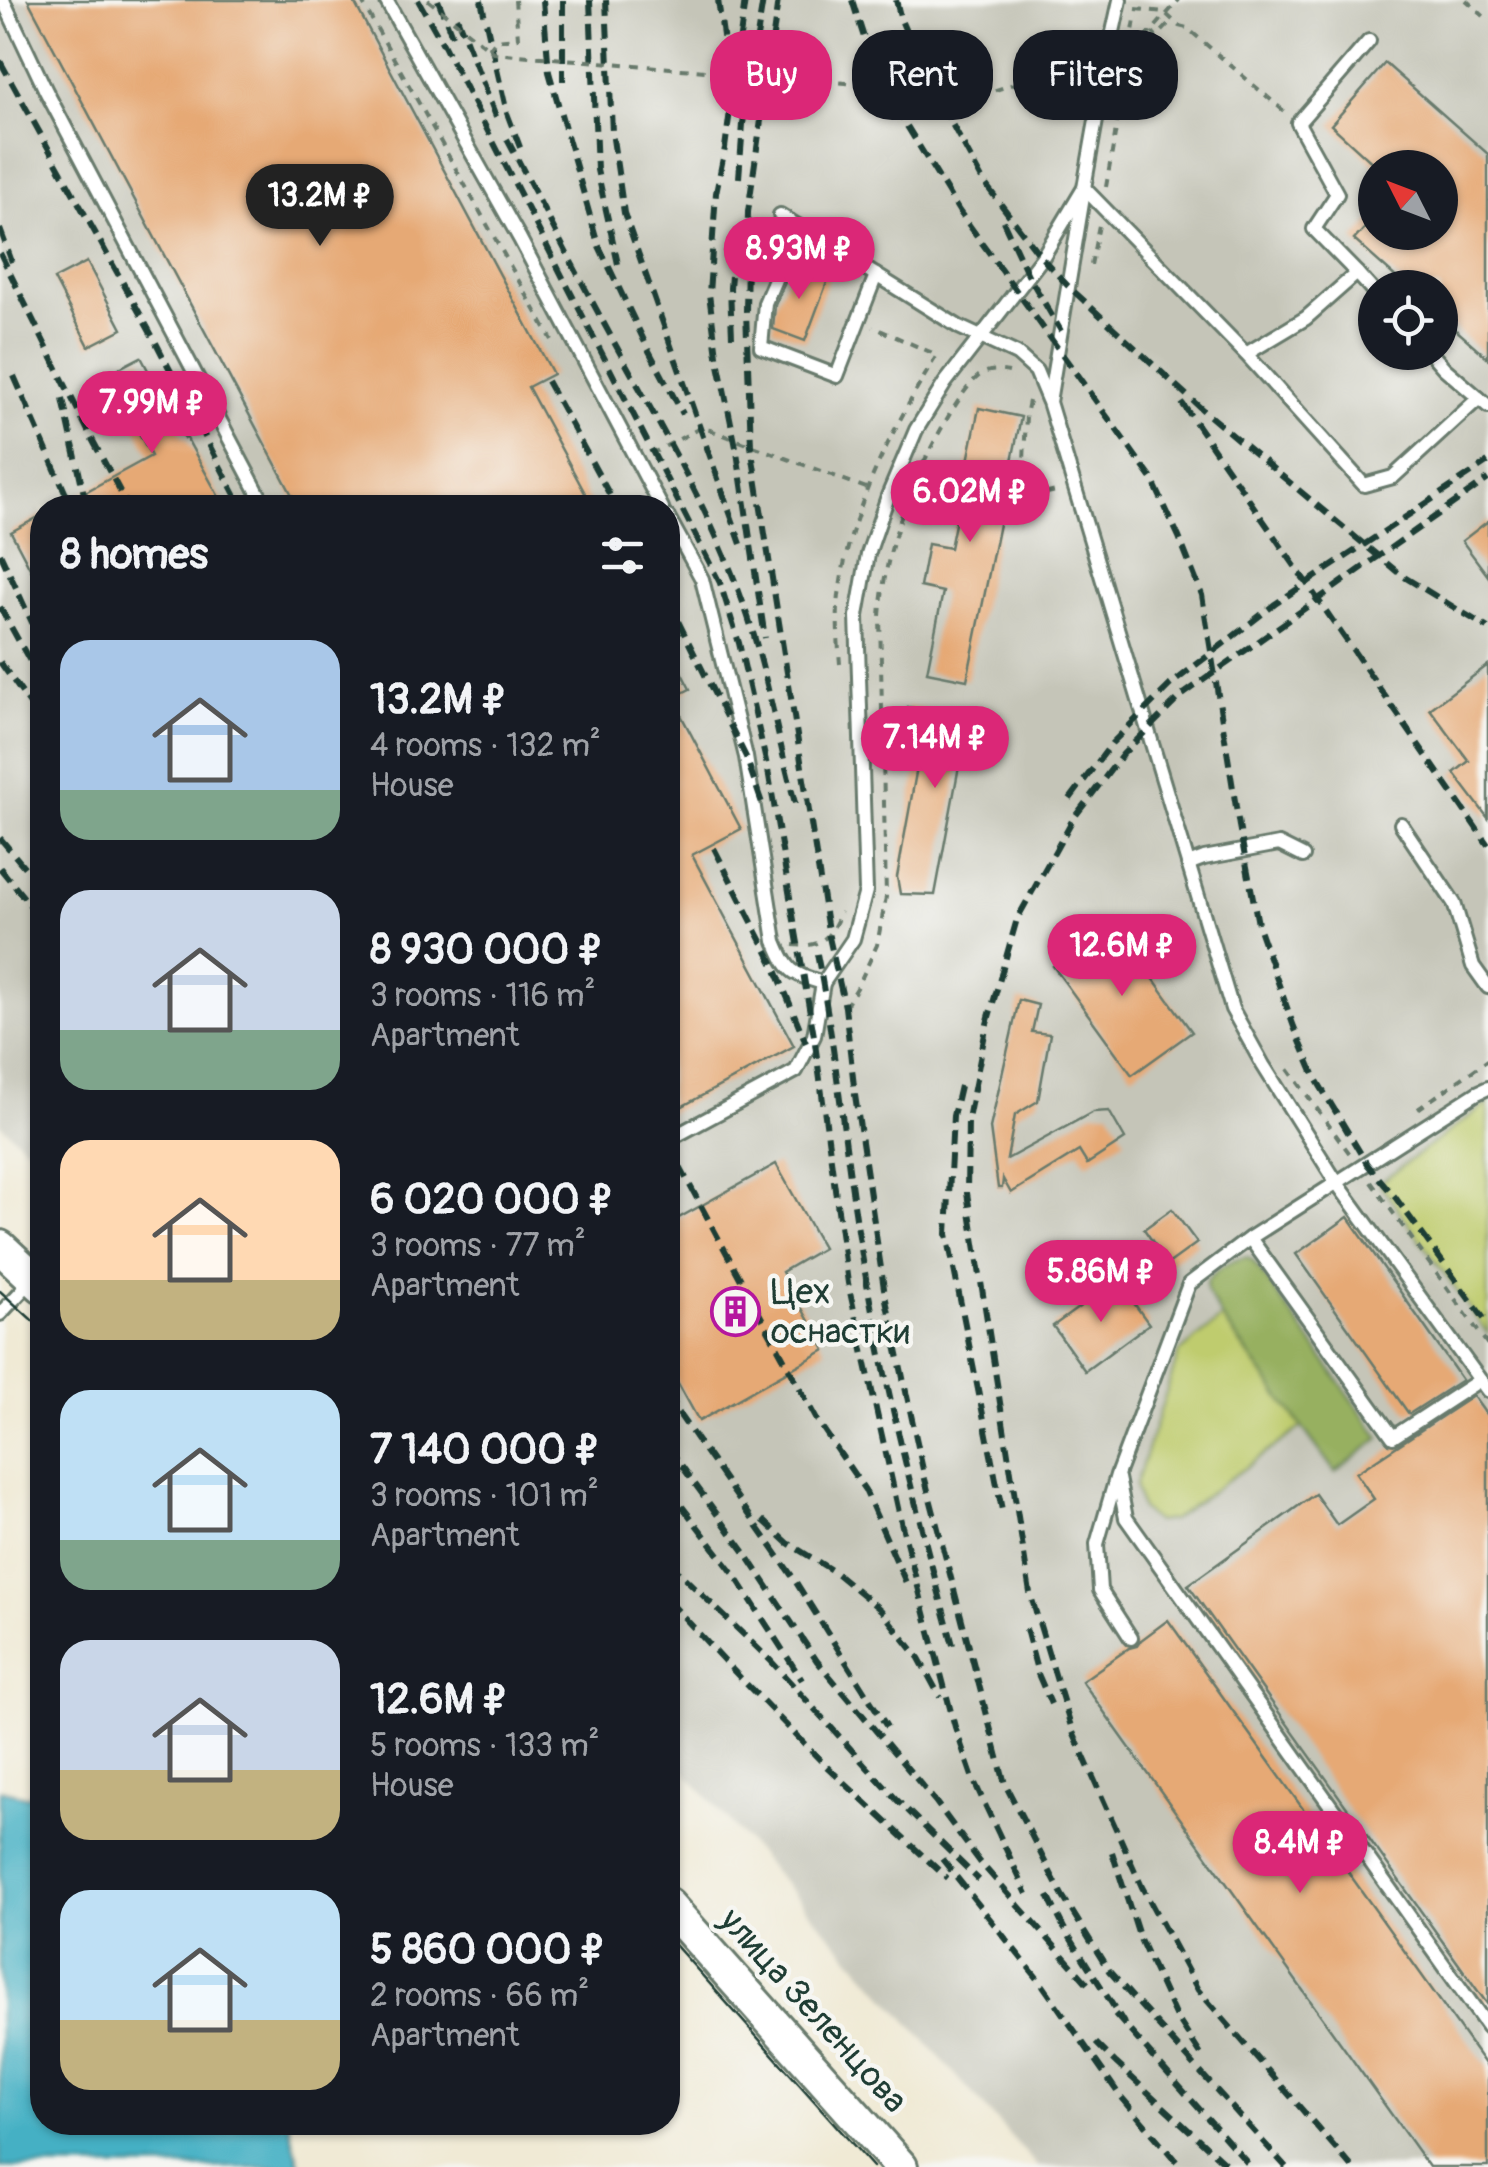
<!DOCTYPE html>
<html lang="en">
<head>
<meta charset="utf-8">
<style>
  :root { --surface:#171b24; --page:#20242c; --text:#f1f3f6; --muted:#9ea1a6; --accent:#db2777 }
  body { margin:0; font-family:Pangolin,sans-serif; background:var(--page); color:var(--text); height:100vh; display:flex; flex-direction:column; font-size:38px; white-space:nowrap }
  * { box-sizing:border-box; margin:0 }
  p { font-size:32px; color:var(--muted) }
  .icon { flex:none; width:55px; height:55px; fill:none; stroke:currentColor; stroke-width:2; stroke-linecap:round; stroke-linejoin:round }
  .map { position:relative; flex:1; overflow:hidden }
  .drawer { position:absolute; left:30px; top:495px; width:650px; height:1640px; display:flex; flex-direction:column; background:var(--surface); border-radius:40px; box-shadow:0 2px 8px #0004 }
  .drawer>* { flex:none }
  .hud { position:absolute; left:710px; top:30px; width:628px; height:90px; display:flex; gap:20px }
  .needle { width:65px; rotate:312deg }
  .fabs { position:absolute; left:1358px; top:150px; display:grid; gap:20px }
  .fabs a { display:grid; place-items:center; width:100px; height:100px; border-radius:50%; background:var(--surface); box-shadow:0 2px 8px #0004; font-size:50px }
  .price { position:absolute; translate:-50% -85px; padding:0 22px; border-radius:35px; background:var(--accent); color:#fff; font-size:32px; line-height:65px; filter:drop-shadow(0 2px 5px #0008) }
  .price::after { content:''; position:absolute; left:50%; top:60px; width:30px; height:22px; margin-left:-15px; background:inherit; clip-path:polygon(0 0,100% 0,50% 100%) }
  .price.selected { background:#222; color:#fff }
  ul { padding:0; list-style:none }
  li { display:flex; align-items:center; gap:30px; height:250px; padding:0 30px }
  li span { display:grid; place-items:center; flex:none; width:280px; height:200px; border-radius:30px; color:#555 }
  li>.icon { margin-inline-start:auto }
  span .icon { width:120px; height:120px; fill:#fffc; stroke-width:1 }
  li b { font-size:42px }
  h2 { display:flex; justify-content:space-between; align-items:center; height:120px; padding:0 30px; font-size:42px }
  .tag { padding:0 35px; border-radius:40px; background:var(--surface); box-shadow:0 2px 8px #0004; font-size:35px; line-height:90px }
  .tag.selected { background:var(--accent); color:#fff }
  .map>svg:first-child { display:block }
</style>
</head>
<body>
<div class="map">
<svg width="1488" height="2167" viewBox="0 0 1488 2167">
  <rect width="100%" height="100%" fill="#f6f6f2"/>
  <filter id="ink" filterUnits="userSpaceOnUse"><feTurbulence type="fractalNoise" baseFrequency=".01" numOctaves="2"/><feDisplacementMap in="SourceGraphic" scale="20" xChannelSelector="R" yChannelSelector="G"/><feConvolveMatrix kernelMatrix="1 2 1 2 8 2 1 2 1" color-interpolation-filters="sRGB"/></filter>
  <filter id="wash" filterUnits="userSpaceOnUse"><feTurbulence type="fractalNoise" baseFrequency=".0048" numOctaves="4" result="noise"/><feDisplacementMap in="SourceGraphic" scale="40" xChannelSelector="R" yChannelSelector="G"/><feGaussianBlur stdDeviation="2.25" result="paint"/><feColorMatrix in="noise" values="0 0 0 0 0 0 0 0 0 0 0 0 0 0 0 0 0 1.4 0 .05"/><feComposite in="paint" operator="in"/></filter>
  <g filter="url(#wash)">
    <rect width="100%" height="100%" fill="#f0ead5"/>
    <path fill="#c5c5b8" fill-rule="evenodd" d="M0 0H1488V2167H1038L668 1753V508H42V1162L0 1124ZM1375 168H1440V232H1375ZM1375 288H1440V352H1375Z"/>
    <g fill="#bfcc6e" stroke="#6f8451" stroke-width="2.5">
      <polygon points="1488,1103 1488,1334 1379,1183"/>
      <polygon points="1222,1318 1302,1427 1172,1520 1156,1522 1141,1509 1135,1486 1179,1353"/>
    </g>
    <path fill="#97b061" stroke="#5b764a" stroke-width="2.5" d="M1247 1257 1253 1261 1380 1438 1335 1472 1222 1318 1207 1292 1206 1282C1217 1268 1230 1260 1247 1257Z"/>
    <polygon fill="#45b0c4" stroke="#32767c" stroke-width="2.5" points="42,1724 42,2122 289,2123 300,2167 0,2167 0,1790 30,1797 40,1764 36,1742"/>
    <g id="blocks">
      <g fill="#e6a974">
        <polygon points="28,0 353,0 553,374 528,387 593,508 299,508"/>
        <polygon points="1385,63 1488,154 1488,358 1440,316 1440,288 1408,288 1354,240 1375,217 1375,232 1440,232 1440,168 1378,168 1331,125"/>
        <polygon points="87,262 122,329 89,346 54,279"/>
        <polygon points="793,264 829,277 805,341 773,329 775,305"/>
        <polygon points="141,357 184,438 186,437 225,508 56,508 151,456 108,374"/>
        <polygon points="979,408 1021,417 967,680 927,672 943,592 920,587 928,544 950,548"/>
        <polygon points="42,515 42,591 11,532"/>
        <polygon points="1488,521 1488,576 1462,541"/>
        <polygon points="668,647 690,689 672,698 741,829 692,855 794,1046 668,1114"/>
        <polygon points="1488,665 1488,818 1454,773 1469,761 1430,709"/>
        <polygon points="908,707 996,723 990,755 962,750 935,895 900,894 897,877 922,740 903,737"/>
        <polygon points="1113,923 1192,1032 1132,1075 1053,966"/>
        <polygon points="1019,1000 1038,1005 1032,1032 1050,1034 1038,1101 1015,1115 1007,1159 1093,1112 1109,1111 1125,1139 1087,1164 1079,1151 1011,1193 1003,1179 1002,1188 998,1188 990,1128"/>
        <polygon points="776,1164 823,1248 782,1272 825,1350 699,1421 668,1365 668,1224"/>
        <polygon points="1172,1209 1197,1243 1168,1264 1144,1229"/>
        <polygon points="1348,1217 1462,1380 1409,1414 1296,1254"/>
        <polygon points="1117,1280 1149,1324 1085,1371 1053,1326"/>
        <polygon points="1473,1396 1488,1417 1488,2005 1188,1585 1315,1494 1337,1525 1374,1499 1356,1473"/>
        <polygon points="1168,1620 1488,2068 1488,2167 1429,2167 1082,1681 1129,1648 1137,1646 1141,1640"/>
      </g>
    </g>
  </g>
  <g filter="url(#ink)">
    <use href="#blocks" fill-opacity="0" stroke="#687a6c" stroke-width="2.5"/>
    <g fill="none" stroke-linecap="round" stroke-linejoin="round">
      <defs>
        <g id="lane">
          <polyline points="3,0 46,91 266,508"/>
          <polyline points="386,0 520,239 662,508"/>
          <polyline points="1084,188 1246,354 1364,485 1393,477 1479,398"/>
          <polyline points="1083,197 1049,402 1232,1009 1263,1065 1337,1183 1488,1391"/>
          <polyline points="780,215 959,327 1017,354 1036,371 1048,400"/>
          <polyline points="798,226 765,303 761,347 837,376 876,275"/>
          <polyline points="1357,273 1375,293"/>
          <polyline points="1430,352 1444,368 1488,406"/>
          <polyline points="1246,354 1306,318 1357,273 1314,229 1337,194 1298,123 1369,41"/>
          <path d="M668 517 702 579 746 757 775 941C788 972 790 973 823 983L853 939 866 891 857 616 868 554 888 496 916 430 945 383 1042 258 1084 188 1106 64 1120 0"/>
          <polyline points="1401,824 1454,903 1473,966 1488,987"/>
          <polyline points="1188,864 1204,858 1279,844 1303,856"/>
          <polyline points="668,1140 796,1071 814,1036 823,983"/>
          <polyline points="1250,1238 1393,1437 1480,1380"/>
          <polyline points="0,1314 32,1280"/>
          <polyline points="1118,1478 1126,1518 1488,2027"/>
          <polyline points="1131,1638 1100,1590 1097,1544 1117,1475 1189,1284 1250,1238 1477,1093 1488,1088"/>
        </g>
        <g id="secondary">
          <polyline points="0,1247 42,1286"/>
          <polyline points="668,1905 901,2167"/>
        </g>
      </defs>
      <use href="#lane" stroke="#687a6c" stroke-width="18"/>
      <use href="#secondary" stroke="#687a6c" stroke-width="38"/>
      <g stroke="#687a6c" stroke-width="4" stroke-dasharray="8 8" stroke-linecap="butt">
        <polyline points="361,0 552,340"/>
        <polyline points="1466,0 1488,20"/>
        <polyline points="1136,9 1164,12 1179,26 1187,28 1285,112"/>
        <polyline points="1153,32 1156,38 1173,20"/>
        <polyline points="1106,187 1136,14"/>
        <polyline points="1091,265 1099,225"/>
        <polyline points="1029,401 1026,415 1023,485 1035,496 1060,490"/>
        <polyline points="651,454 700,428 710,430 869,489"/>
        <path d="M840 664C838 639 836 613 840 588 852 503 894 427 937 355L873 327"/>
        <path d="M793 945C822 948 830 937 841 912"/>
        <path d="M845 1007 857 988 877 945 886 897 880 616C885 544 914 474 951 412 959 400 968 384 980 375 988 369 999 370 1009 372"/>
        <polyline points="1288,1069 1350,1154"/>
        <polyline points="1418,1109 1488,1060"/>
        <polyline points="1371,1182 1488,1345"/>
      </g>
      <use href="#lane" stroke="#fff" stroke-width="12"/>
      <use href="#secondary" stroke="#fff" stroke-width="32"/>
      <g stroke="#1f3d34" stroke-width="2.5">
        <polyline points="0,1291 42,1329"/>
        <polyline points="668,1937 873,2167"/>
      </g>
      <g stroke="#1f3d34" stroke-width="6" stroke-dasharray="15 8" stroke-linecap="butt">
        <polyline points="418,0 444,46 720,583 739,643 768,770 814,1036 848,1283 902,1526 955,1727 973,1779 1027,1894"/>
        <polyline points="438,0 453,38"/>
        <polyline points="481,0 507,113 521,150"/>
        <polyline points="543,0 549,72 598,244 648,349 683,414"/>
        <polyline points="563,0 563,81"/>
        <polyline points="590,0 597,170 618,264"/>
        <polyline points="606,0 612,132 624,213 741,544"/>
        <polyline points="718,0 725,50 725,73"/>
        <polyline points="745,0 725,148 716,193 709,294 717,355 737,452 765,638"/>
        <polyline points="778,0 748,212 746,311 751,446 829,937 845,1007 855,1095 885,1295 925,1479 1005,1784 1062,1895 1109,1971 1286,2167"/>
        <polyline points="852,0 866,44 899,113 959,211 1152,479 1179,537 1202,595 1239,826 1259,929 1294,1027 1316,1079 1367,1164 1395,1197 1488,1324"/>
        <polyline points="896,0 901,20 922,69 983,181 1042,258 1068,286 1206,413 1401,575 1488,628"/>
        <polyline points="457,17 497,119"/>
        <polyline points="0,61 154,339 242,508"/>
        <path d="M507 139C545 211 581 282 620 353 664 433 710 512 741 597 767 666 777 740 797 810"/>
        <polyline points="739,178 743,124 763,0"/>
        <polyline points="1003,221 1028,275 1061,331"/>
        <polyline points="0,229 12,262"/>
        <polyline points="0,253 92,439 129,508"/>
        <polyline points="732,337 730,288 734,238"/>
        <polyline points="14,376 72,508"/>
        <polyline points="547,381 617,508"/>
        <polyline points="63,399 87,508"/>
        <polyline points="1182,403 1488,845"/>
        <polyline points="0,553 42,644"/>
        <polyline points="668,601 746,757 764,809"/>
        <polyline points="0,607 42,683"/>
        <polyline points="0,662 42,721"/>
        <polyline points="1070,799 1112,743 1170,685 1275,604 1488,462"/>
        <polyline points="0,838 42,888"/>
        <polyline points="714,848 774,965 806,1043"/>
        <polyline points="0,868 42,920"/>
        <path d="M817 954C835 1043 843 1134 857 1224 879 1367 915 1506 953 1645"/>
        <polyline points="960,1086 953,1116 947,1234 1003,1515"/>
        <polyline points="668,1145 817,1420 865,1490 907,1585"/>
        <polyline points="668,1392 681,1417 792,1576 887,1727"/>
        <polyline points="668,1447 746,1554 817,1661 935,1801 980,1862 1088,1984"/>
        <polyline points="668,1488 734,1574 802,1680"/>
        <polyline points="763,1520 788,1543 836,1573 881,1610 919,1658 940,1697"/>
        <polyline points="668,1562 770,1660 897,1800 979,1880"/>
        <polyline points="668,1600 729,1666 825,1765 947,1878"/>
        <polyline points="1026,1629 1038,1674 1051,1704"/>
        <polyline points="1112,1852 1140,1939 1175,2015 1205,2061"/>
        <polyline points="942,1859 1042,1984 1118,2093 1181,2167"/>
        <polyline points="1048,1896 1064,1928 1124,2023"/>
        <polyline points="1115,2014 1251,2167"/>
        <polyline points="1096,2043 1116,2063 1229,2167"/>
        <polyline points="1352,2167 1198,1990 1142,1887 1072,1730 1030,1593 967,1193 968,1119 987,1024 1017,919 1073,819 1123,754 1181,696 1488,479"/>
      </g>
      <g stroke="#687a6c" stroke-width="4" stroke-dasharray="8 8" stroke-linecap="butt">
        <polyline points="428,0 494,53 869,85 886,81 959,102 1142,42 1179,0"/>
        <polyline points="489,49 496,40 518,38 515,0"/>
      </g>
    </g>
  </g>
  <defs>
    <symbol id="building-ring" viewBox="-11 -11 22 22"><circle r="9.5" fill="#f6f6f2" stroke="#b5179e" stroke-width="1.5"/><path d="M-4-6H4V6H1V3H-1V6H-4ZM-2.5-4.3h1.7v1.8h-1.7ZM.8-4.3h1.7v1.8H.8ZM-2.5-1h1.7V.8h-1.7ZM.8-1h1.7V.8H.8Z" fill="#b5179e"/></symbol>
  </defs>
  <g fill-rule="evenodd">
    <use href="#building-ring" x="708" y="1284" width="55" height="55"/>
  </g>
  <g text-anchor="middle" stroke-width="9" stroke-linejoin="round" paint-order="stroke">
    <g font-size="35" fill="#1f3d34" stroke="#f6f6f2" text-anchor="start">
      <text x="771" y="1303">Цех<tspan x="771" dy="40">оснастки</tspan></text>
    </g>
    <g font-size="35" fill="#1f3d34" stroke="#f6f6f2">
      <text transform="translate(814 2010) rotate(48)" y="12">улица Зеленцова</text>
    </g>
  </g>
</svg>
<div class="fabs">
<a><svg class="needle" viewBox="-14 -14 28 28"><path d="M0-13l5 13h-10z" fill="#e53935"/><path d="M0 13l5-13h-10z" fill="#9ea1a6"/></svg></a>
<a><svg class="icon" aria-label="locate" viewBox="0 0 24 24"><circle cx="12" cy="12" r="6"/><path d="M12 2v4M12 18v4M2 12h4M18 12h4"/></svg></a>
</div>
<b class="price selected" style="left:320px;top:249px">13.2M ₽</b>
<b class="price" style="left:799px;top:302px">8.93M ₽</b>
<b class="price" style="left:152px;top:456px">7.99M ₽</b>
<b class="price" style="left:970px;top:545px">6.02M ₽</b>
<b class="price" style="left:935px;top:791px">7.14M ₽</b>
<b class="price" style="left:1122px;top:999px">12.6M ₽</b>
<b class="price" style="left:1101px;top:1325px">5.86M ₽</b>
<b class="price" style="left:1300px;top:1896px">8.4M ₽</b>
<div class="hud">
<a class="tag selected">Buy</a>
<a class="tag">Rent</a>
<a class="tag">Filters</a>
</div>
<section class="drawer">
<h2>8 homes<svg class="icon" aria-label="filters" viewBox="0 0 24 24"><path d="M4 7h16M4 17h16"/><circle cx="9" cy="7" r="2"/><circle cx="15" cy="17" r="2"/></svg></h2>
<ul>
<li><span style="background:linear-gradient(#a9c7e8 75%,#7fa58c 0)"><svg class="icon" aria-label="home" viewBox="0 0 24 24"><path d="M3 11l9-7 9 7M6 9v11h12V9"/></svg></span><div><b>13.2M ₽</b><p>4 rooms · 132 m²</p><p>House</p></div></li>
<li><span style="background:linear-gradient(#c9d6e8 70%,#7fa58c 0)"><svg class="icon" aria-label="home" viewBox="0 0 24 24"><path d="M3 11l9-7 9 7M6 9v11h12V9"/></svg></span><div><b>8 930 000 ₽</b><p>3 rooms · 116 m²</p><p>Apartment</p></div></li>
<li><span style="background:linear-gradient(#ffd9b3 70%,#c2b280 0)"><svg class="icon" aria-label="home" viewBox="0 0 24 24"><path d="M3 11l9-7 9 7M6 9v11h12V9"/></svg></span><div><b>6 020 000 ₽</b><p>3 rooms · 77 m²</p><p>Apartment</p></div></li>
<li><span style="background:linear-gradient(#bfe0f5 75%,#7fa58c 0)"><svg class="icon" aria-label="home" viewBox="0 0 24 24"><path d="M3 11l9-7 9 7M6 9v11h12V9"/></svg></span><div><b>7 140 000 ₽</b><p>3 rooms · 101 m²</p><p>Apartment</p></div></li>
<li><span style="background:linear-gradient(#c9d6e8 65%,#c2b280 0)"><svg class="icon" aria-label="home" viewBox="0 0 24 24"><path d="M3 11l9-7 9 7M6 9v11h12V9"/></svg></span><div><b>12.6M ₽</b><p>5 rooms · 133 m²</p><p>House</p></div></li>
<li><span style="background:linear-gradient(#bfe0f5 65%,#c2b280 0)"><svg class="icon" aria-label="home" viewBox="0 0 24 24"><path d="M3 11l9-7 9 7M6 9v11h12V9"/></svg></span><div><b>5 860 000 ₽</b><p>2 rooms · 66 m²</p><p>Apartment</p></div></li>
</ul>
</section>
</div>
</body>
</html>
